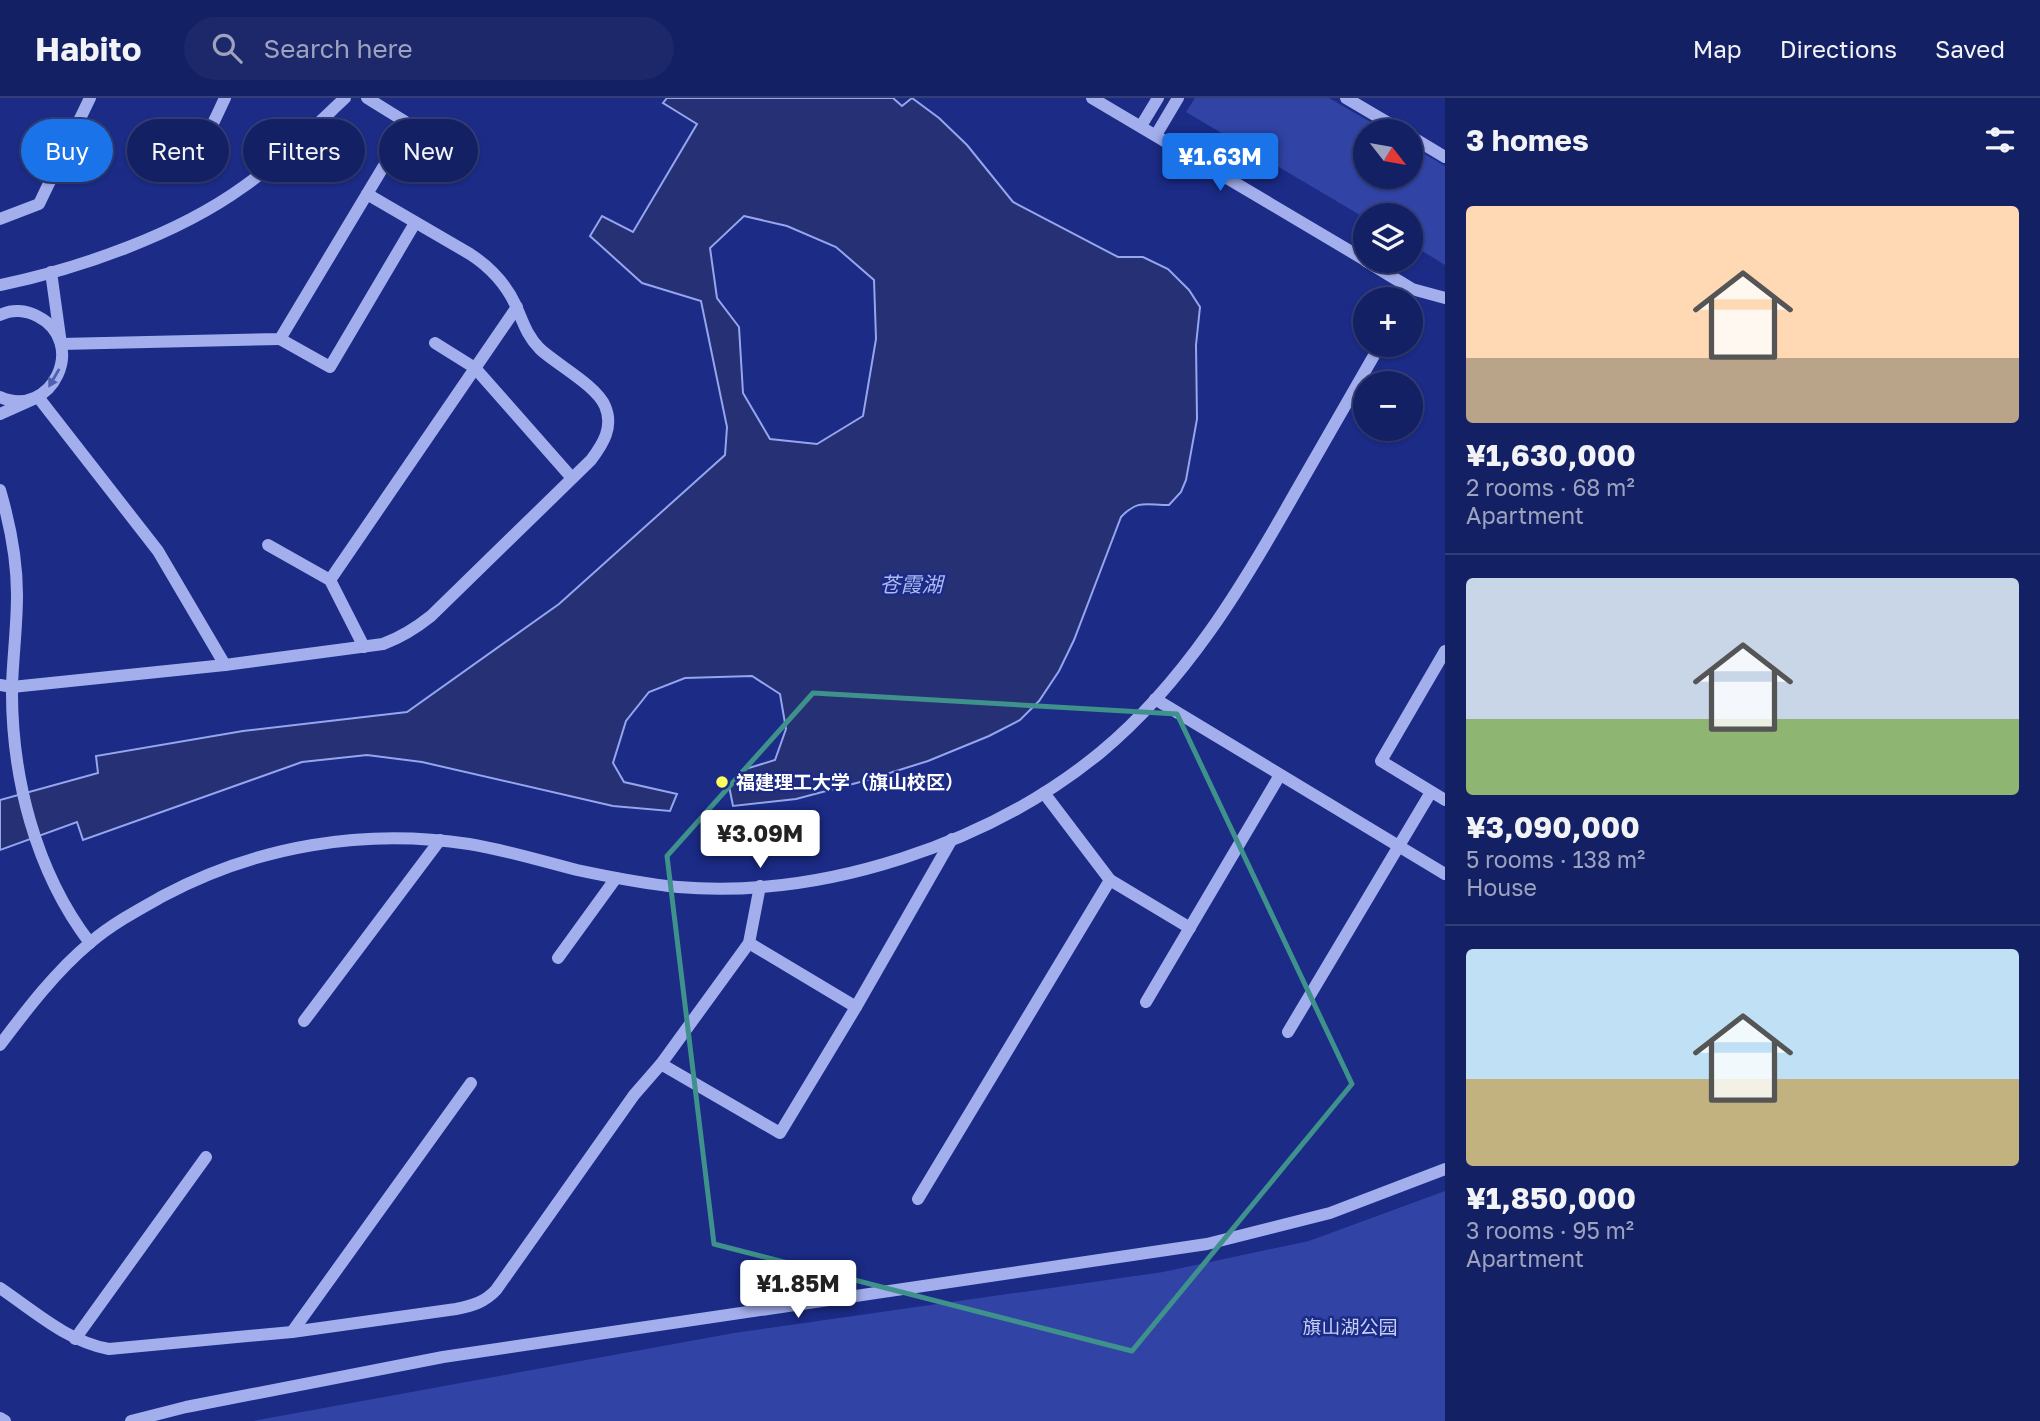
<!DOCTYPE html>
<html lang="en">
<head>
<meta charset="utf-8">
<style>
  :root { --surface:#142064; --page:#1d286a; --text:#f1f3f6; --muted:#9da3bf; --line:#333e78; --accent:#1a73e8 }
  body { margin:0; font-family:"Golos Text","Noto Sans SC",sans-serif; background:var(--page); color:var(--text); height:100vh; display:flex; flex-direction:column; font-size:26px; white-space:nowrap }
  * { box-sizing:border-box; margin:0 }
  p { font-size:23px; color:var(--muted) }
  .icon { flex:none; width:38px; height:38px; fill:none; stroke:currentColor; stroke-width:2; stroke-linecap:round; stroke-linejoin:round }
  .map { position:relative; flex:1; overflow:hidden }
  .side { display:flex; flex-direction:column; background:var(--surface); width:595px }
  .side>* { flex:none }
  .banner { position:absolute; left:21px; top:21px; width:665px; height:63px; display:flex; gap:14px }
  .needle { width:46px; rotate:121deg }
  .buttons { position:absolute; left:1353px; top:21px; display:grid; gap:14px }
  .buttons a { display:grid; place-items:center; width:70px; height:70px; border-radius:50%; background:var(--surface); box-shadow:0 2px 5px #0004,0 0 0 2px var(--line); font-size:35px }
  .price { position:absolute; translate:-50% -60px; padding:0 16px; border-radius:7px; background:#fff; color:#222; font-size:23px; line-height:46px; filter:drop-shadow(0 2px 4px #0008) }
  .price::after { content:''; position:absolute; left:50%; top:42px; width:21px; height:16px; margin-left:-10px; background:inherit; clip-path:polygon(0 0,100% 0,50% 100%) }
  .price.selected { background:var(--accent); color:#fff }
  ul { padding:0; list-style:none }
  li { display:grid; align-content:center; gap:14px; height:371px; padding:0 21px }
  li+li { border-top:2px solid var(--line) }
  li span { display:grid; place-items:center; height:217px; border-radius:7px; color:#555 }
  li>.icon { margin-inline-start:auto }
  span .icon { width:126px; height:126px; fill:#fffc; stroke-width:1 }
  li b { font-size:30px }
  h2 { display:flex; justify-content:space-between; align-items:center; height:84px; padding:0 21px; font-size:30px }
  .chip { padding:0 24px; border-radius:32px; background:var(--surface); box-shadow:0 2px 5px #0004,0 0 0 2px var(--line); font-size:24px; line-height:63px }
  .chip.selected { background:var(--accent); color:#fff }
  header { display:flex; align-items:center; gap:42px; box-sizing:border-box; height:98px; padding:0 35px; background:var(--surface); border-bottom:2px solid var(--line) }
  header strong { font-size:33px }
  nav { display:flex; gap:38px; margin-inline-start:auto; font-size:24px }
  .search { width:490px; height:63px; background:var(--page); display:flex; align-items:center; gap:18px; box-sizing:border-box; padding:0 24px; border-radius:38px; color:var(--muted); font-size:26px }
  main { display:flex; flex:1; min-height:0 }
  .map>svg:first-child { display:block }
</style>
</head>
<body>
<header>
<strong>Habito</strong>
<div class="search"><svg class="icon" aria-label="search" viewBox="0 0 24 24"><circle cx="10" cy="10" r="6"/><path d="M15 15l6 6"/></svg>Search here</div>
<nav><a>Map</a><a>Directions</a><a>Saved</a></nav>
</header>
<main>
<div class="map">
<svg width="1445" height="1323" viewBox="0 0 1445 1323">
  <rect width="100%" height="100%" fill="#1b2b86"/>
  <g fill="#3144a6">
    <polygon points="1195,0 1329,0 1386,33 1365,33 1365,79 1410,79 1411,48 1445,68 1445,167 1411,146 1410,117 1365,117 1365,120 1186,14"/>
    <polygon points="1445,1093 1445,1323 253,1323 734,1235 1163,1174 1309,1143"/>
  </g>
  <path fill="#253075" stroke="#95a5ee" stroke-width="2" fill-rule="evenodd" d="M667 0H893L902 8 912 0 939 20 967 47 1013 104 1118 159H1143L1168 171 1189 192 1200 209 1196 247 1197 321 1186 382 1181 394 1169 407C1146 407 1138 401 1121 419L1074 542 1059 573 1039 603 1020 622 989 638 928 663 864 683 796 701 733 708 729 688 742 672 775 662 786 631 780 596 752 578 685 580 649 594 626 623 613 665 624 684 677 696 670 713 613 708 422 664 367 657 302 664 83 742 77 724 0 752V702L98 675 96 658 243 633 407 614 559 506 725 357 727 329 701 203 642 185 590 138 602 118 633 134 697 26 663 5ZM744 118 787 128 836 149 874 182 876 241 863 318 817 346 770 341 743 295 739 229 717 200 710 150Z"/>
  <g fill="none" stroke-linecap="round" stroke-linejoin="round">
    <g stroke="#a3aeec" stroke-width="12">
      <polyline points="1092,0 1365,162"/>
      <polyline points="1346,0 1402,33"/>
      <polyline points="1141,28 1158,0"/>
      <polyline points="1156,37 1178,0"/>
      <polyline points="1410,38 1445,59"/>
      <polyline points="201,51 225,0"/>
      <polyline points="0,121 39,106 90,0"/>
      <polyline points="1366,163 1412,191 1445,200"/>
      <polyline points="51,174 61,246 280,241 409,26 367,0"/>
      <path d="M0 187C79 171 178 136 243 89 280 63 312 31 345 0"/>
      <path d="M0 217C12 211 26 212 37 218 89 244 52 322 0 299"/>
      <polyline points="280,241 330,269 415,125"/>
      <polyline points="435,245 475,270 572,380"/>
      <polyline points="0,316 38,299 158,453 225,567"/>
      <path d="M0 392C10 426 17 462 17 497 17 528 13 558 12 588 11 677 35 773 90 845"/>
      <polyline points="268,447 330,482 364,549"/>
      <polyline points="330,482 517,209"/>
      <polyline points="1445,553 1381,663 1445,702"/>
      <path d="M0 587 12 589 225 567 383 546C402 539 416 530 431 518L591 362C603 346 614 329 605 308 597 288 556 266 540 251 527 238 523 224 516 208 506 186 490 169 470 156L367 96"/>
      <polyline points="1155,601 1445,776"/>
      <polyline points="1044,695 1110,782 1190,830"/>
      <polyline points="749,845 856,909"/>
      <polyline points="558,860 616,780"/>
      <polyline points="1146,904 1280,677"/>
      <polyline points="304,923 440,742"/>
      <polyline points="1288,934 1431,694"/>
      <path d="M0 947C27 911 56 873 91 844 112 826 138 812 163 798 257 748 363 730 469 746 506 752 541 763 577 772 610 779 644 786 678 789 823 801 989 746 1101 654 1185 584 1242 489 1295 395 1323 346 1352 296 1380 247"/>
      <polyline points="661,966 780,1035 856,909 952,741"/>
      <polyline points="918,1101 1110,782"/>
      <path d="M0 1190C34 1213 68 1244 109 1251L292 1234 456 1211C472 1208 485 1204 496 1192L634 997 661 966 749 845 760 788"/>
      <polyline points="292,1234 471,985"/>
      <polyline points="75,1241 206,1059"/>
      <polyline points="0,1320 5,1323"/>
      <polyline points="131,1323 186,1309 443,1259 1207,1146 1330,1115 1445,1071"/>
    </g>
  </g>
  <defs><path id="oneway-solid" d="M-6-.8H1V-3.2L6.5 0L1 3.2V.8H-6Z" transform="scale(1.75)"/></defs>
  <use fill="#515faf" href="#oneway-solid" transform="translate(54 280) rotate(120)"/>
  <path fill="none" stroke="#3f918b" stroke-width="5" stroke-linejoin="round" d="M813 595 1177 616 1352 986 1132 1253 714 1146 667 758Z"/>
  <circle fill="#fdfd5f" stroke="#1b2b86" stroke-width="2.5" cx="722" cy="684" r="7"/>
  <g text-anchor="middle" stroke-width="5" stroke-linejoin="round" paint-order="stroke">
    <g font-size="19" font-weight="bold" fill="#fff" stroke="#1b2b86" text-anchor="start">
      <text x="736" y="691">福建理工大学（旗山校区）</text>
    </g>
    <g font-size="19" fill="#c8d0f9" stroke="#1b2b86">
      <text x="1350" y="1236">旗山湖公园</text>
    </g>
    <g font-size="21" font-style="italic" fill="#aebaf3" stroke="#1b2b86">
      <text x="911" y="494">苍霞湖</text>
    </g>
  </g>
</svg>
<div class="buttons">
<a><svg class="needle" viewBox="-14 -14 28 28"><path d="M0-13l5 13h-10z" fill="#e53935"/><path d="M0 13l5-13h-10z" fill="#9da3bf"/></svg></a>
<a><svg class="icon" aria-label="layers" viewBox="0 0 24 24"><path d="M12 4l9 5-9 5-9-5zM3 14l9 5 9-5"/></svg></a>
<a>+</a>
<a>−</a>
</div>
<b class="price selected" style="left:1220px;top:95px">¥1.63M</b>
<b class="price" style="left:760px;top:772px">¥3.09M</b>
<b class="price" style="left:798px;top:1222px">¥1.85M</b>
<div class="banner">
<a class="chip selected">Buy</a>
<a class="chip">Rent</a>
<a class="chip">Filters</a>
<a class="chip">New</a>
</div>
</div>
<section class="side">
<h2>3 homes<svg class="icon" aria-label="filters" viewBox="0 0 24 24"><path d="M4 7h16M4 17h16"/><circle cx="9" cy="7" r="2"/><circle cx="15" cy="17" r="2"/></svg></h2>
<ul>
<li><span style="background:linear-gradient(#ffd9b3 70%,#b9a48a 0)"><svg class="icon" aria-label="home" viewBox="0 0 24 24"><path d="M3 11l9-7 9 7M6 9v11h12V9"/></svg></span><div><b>¥1,630,000</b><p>2 rooms · 68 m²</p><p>Apartment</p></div></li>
<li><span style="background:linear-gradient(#c9d6e8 65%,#8fb573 0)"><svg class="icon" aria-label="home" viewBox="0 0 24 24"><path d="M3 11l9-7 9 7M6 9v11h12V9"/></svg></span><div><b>¥3,090,000</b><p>5 rooms · 138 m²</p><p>House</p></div></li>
<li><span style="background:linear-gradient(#bfe0f5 60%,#c2b280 0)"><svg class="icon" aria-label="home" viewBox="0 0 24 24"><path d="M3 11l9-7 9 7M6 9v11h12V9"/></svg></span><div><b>¥1,850,000</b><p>3 rooms · 95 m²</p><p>Apartment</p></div></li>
</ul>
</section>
</main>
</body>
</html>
